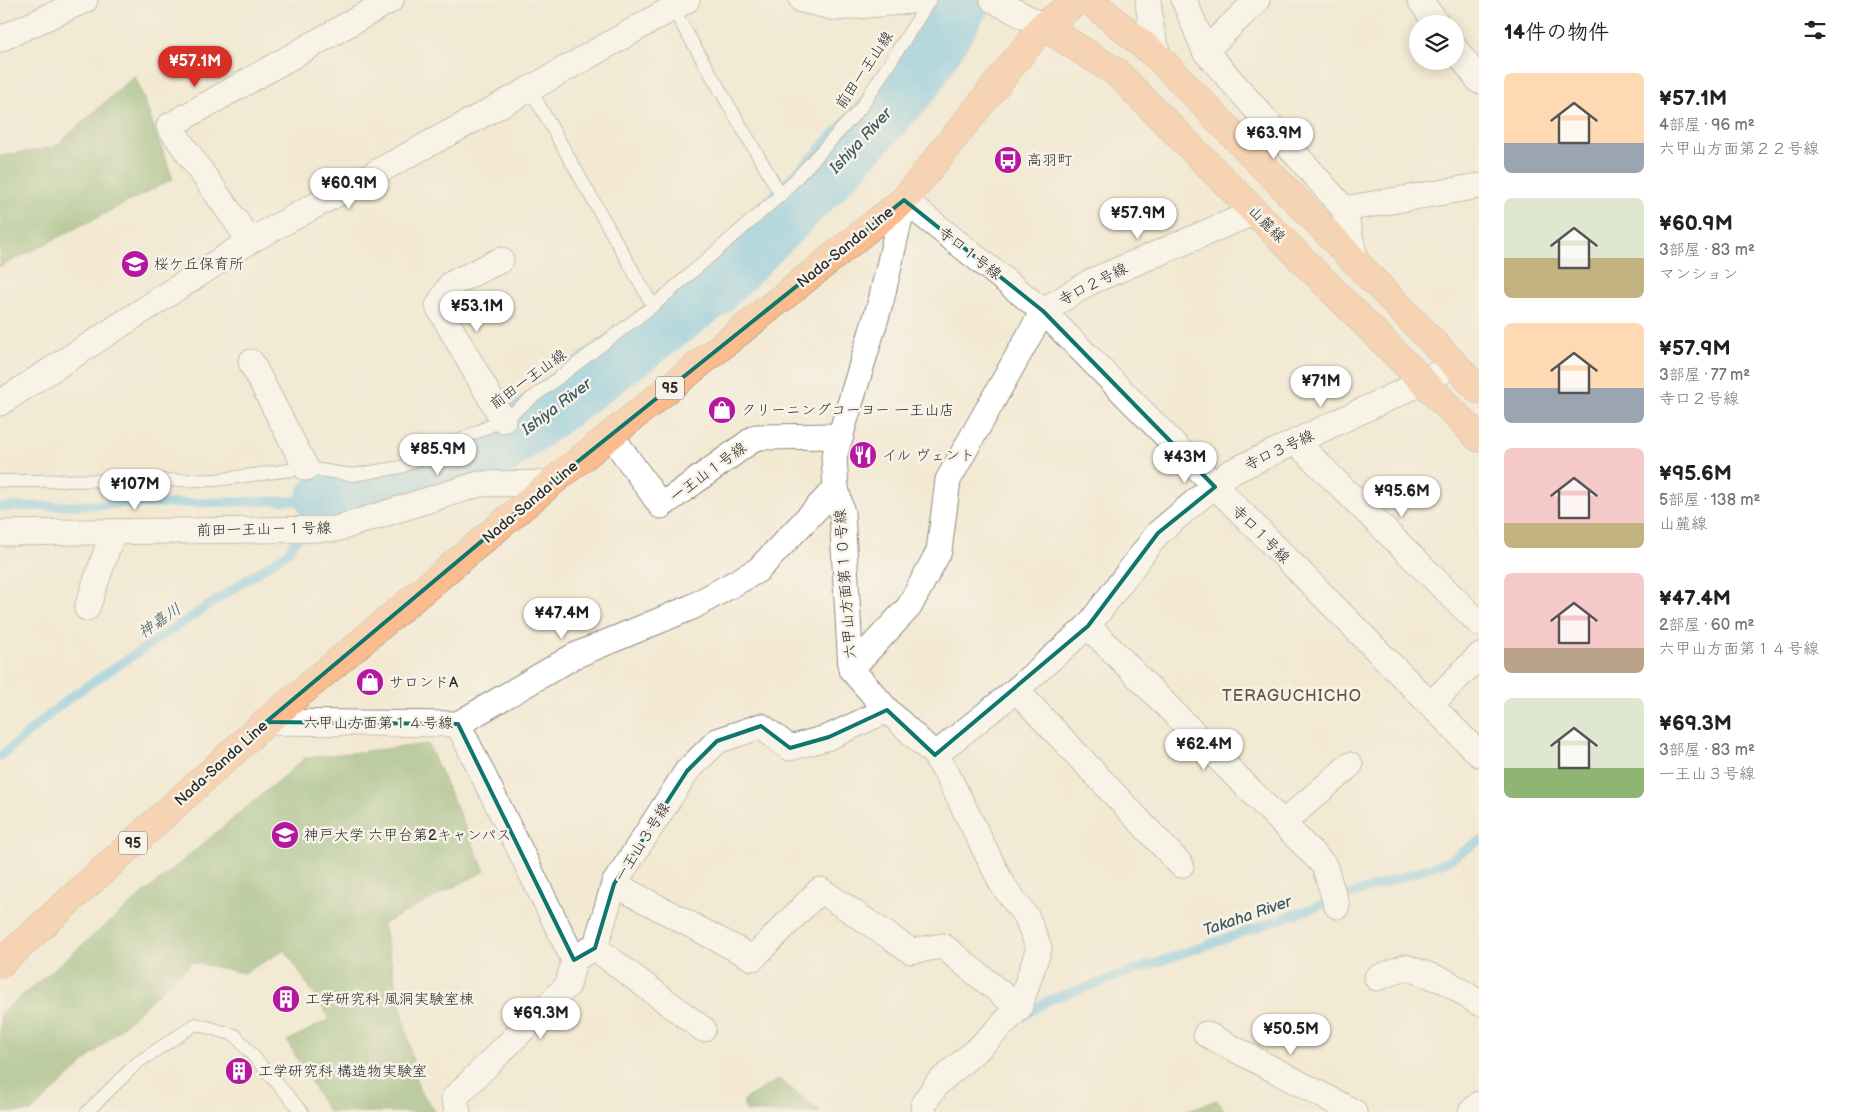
<!DOCTYPE html>
<html lang="ja">
<head>
<meta charset="utf-8">
<style>
  :root { --surface:#fff; --page:#f2f2f2; --text:#222; --muted:#767676; --accent:#d93025 }
  body { margin:0; font-family:"Balsamiq Sans","Klee One",sans-serif; background:var(--page); color:var(--text); height:100vh; display:flex; flex-direction:column; font-size:19px; white-space:nowrap }
  * { box-sizing:border-box; margin:0 }
  p { font-size:16px; color:var(--muted) }
  .icon { flex:none; width:28px; height:28px; fill:none; stroke:currentColor; stroke-width:2; stroke-linecap:round; stroke-linejoin:round }
  .map { position:relative; flex:1; overflow:hidden }
  .drawer { display:flex; flex-direction:column; background:var(--surface); width:375px }
  .drawer>* { flex:none }
  .controls { position:absolute; left:1409px; top:15px; display:grid; gap:10px }
  .controls a { display:grid; place-items:center; width:55px; height:55px; border-radius:50%; background:var(--surface); box-shadow:0 2px 12px #0003; font-size:25px }
  .price { position:absolute; translate:-50% -42px; padding:0 11px; border-radius:18px; background:#fff; color:#222; font-size:16px; line-height:32px; filter:drop-shadow(0 1px 2px #0008) }
  .price::after { content:''; position:absolute; left:50%; top:30px; width:15px; height:11px; margin-left:-8px; background:inherit; clip-path:polygon(0 0,100% 0,50% 100%) }
  .price.on { background:var(--accent); color:#fff }
  ul { padding:0; list-style:none }
  li { display:flex; align-items:center; gap:15px; height:125px; padding:0 25px }
  li span { display:grid; place-items:center; flex:none; width:140px; height:100px; border-radius:8px; color:#555 }
  li>.icon { margin-inline-start:auto }
  span .icon { width:60px; height:60px; fill:#fffc; stroke-width:1 }
  li b { font-size:21px }
  h2 { display:flex; justify-content:space-between; align-items:center; height:60px; padding:0 25px; font-size:21px }
  main { display:flex; flex:1; min-height:0 }
  .map>svg:first-child { display:block }
</style>
</head>
<body>
<main>
<div class="map">
<svg width="1479" height="1112" viewBox="0 0 1479 1112">
  <rect width="100%" height="100%" fill="#f7f3e8"/>
  <filter id="ink" filterUnits="userSpaceOnUse"><feTurbulence type="fractalNoise" baseFrequency=".02" numOctaves="2"/><feDisplacementMap in="SourceGraphic" scale="10" xChannelSelector="R" yChannelSelector="G"/><feConvolveMatrix kernelMatrix="1 2 1 2 8 2 1 2 1" color-interpolation-filters="sRGB"/></filter>
  <filter id="wash" filterUnits="userSpaceOnUse"><feTurbulence type="fractalNoise" baseFrequency=".0096" numOctaves="4" result="noise"/><feDisplacementMap in="SourceGraphic" scale="20" xChannelSelector="R" yChannelSelector="G"/><feGaussianBlur stdDeviation="1.12" result="paint"/><feColorMatrix in="noise" values="0 0 0 0 0 0 0 0 0 0 0 0 0 0 0 0 0 1.4 0 .05"/><feComposite in="paint" operator="in"/></filter>
  <g filter="url(#wash)">
    <rect width="100%" height="100%" fill="#f3e9d3"/>
    <g fill="#7aa962" stroke="#526a46">
      <polygon points="135,75 173,179 0,267 0,156 55,147"/>
      <polygon points="428,744 485,871 383,924 419,1089 436,1112 328,1112 287,1041 330,1019 285,950 244,973 192,962 31,1112 0,1112 0,1014 305,758"/>
      <polygon points="779,1079 821,1112 746,1112 743,1100"/>
      <polygon points="1217,1100 1226,1112 1181,1112"/>
    </g>
    <g fill="none" stroke-linecap="round" stroke-linejoin="round">
      <g stroke="#6cc3e9" stroke-width="9">
        <polyline points="0,507 324,500"/>
        <polyline points="0,757 69,698 287,553 324,500"/>
        <polyline points="1024,1016 1049,1000 1448,861 1479,841"/>
      </g>
      <polyline stroke="#6cc3e9" stroke-width="56" points="324,500 403,489 494,452 712,290 836,166 914,81 963,0"/>
    </g>
  </g>
  <g filter="url(#ink)">
    <g fill="none" stroke-linecap="round" stroke-linejoin="round">
      <defs>
        <g id="service">
          <polyline points="673,9 781,195"/>
          <polyline points="530,89 653,306"/>
          <polyline points="0,481 215,480 306,468 353,475 401,467 503,420 653,306 781,195 860,109 930,0"/>
          <polyline points="87,1112 137,1063 196,1024 235,1035 302,1112"/>
        </g>
        <g id="minor">
          <polyline points="802,0 836,8 921,0"/>
          <polyline points="993,0 1043,26"/>
          <polyline points="1148,0 1151,28 1159,58"/>
          <polyline points="1184,0 1205,51 1344,209 1356,262"/>
          <polyline points="1420,0 1437,24"/>
          <polyline points="0,39 85,0"/>
          <polyline points="1455,48 1479,81"/>
          <polyline points="1205,51 1257,0"/>
          <polyline points="1344,209 1479,186"/>
          <polyline points="250,241 169,126 391,0"/>
          <polyline points="501,260 451,284 438,306 503,420"/>
          <polyline points="251,362 306,468"/>
          <polyline points="0,403 250,241 530,89 687,0"/>
          <polyline points="611,435 661,506 756,437 841,436"/>
          <polyline points="1296,442 1479,623"/>
          <polyline points="0,533 336,529 479,484 551,483"/>
          <polyline points="87,608 113,532"/>
          <polyline points="1088,626 1324,865 1337,906"/>
          <polyline points="851,669 909,607 939,551 948,480 1043,311 1090,282 1255,212"/>
          <polyline points="1016,690 1181,865"/>
          <polyline points="1430,705 1479,656"/>
          <polyline points="266,722 458,724 574,656 692,607 758,570 836,488"/>
          <polyline points="458,724 574,960 591,948 595,948 614,884 687,771 717,741 761,726 790,748 829,737 887,710"/>
          <polyline points="935,755 1016,690 1088,626 1158,533 1229,473 1423,382 1454,365"/>
          <polyline points="1283,823 1350,765"/>
          <polyline points="614,884 753,958 820,890 911,951 943,946 1019,1008"/>
          <polyline points="595,948 703,1029"/>
          <polyline points="1377,978 1405,967 1445,981 1479,1003"/>
          <polyline points="1206,1034 1354,1112"/>
          <polyline points="458,1112 454,1098 568,985 574,960"/>
          <polyline points="923,1112 924,1103 938,1083 981,1046 1019,1008 1039,948 1027,918 1002,884 947,774 935,755 887,710 851,669 842,513 836,488 834,457 881,301 904,200 1043,311 1479,754"/>
          <polyline points="1471,1112 1479,1104"/>
        </g>
        <g id="primary">
          <polyline points="1089,0 1159,58 1479,390"/>
          <polyline points="1043,26 1116,72 1479,438"/>
          <polyline points="0,964 266,722 551,483 904,200 1043,26 1079,0"/>
        </g>
      </defs>
      <use href="#service" stroke="#8f8a7f" stroke-width="14"/>
      <use href="#minor" stroke="#8f8a7f" stroke-width="27"/>
      <use href="#primary" stroke="#8f8a7f" stroke-width="29"/>
      <use href="#service" stroke="#fff" stroke-width="12"/>
      <use href="#minor" stroke="#fff" stroke-width="25"/>
      <use href="#primary" stroke="#fbbb8d" stroke-width="28"/>
    </g>
  </g>
  <path d="M0 0H1479V1112H0ZM904 200 1043 311 1215 487 1158 533 1088 626 935 755 887 710 829 737 790 748 761 726 717 741 687 771 614 884 595 948 574 960 458 724 266 722 551 483Z" fill="#f3e9d3" fill-opacity=".55" fill-rule="evenodd"/>
  <path fill="none" stroke="#0f766e" stroke-width="4" stroke-linejoin="round" d="M904 200 1043 311 1215 487 1158 533 1088 626 935 755 887 710 829 737 790 748 761 726 717 741 687 771 614 884 595 948 574 960 458 724 266 722 551 483Z"/>
  <defs>
    <symbol id="bus-disc" viewBox="-11 -11 22 22"><circle r="9.5" fill="#b5179e" stroke="#f7f3e8"/><path d="M-5-6H5V4H4V6H2V4H-2V6H-4V4H-5ZM-3.5-4V0h7V-4ZM-3.5 1.2v1.5H-2V1.2ZM2 1.2v1.5H3.5V1.2Z" fill="#fff"/></symbol>
    <symbol id="school-disc" viewBox="-11 -11 22 22"><circle r="9.5" fill="#b5179e" stroke="#f7f3e8"/><path d="M0-5L7-2L0 1L-7-2ZM-4 1L0 2.5L4 1V4Q0 6-4 4Z" fill="#fff"/></symbol>
    <symbol id="shop-disc" viewBox="-11 -11 22 22"><circle r="9.5" fill="#b5179e" stroke="#f7f3e8"/><path d="M-5-2.5h2.3a2.7 3.5 0 0 1 5.4 0H5L5.5 6h-11ZM-1.5-2.5h3a1.5 2.3 0 0 0-3 0Z" fill="#fff"/></symbol>
    <symbol id="restaurant-disc" viewBox="-11 -11 22 22"><circle r="9.5" fill="#b5179e" stroke="#f7f3e8"/><path d="M-5-6h1v4h1v-4h1v4h1v-4h1v5L-1.5 .5V6h-2V.5L-5-1ZM5-6V6H3V1.5H1.5Q1.5-4 5-6Z" fill="#fff"/></symbol>
    <symbol id="university-disc" viewBox="-11 -11 22 22"><circle r="9.5" fill="#b5179e" stroke="#f7f3e8"/><path d="M0-5L7-2L0 1L-7-2ZM-4 1L0 2.5L4 1V4Q0 6-4 4Z" fill="#fff"/></symbol>
    <symbol id="building-disc" viewBox="-11 -11 22 22"><circle r="9.5" fill="#b5179e" stroke="#f7f3e8"/><path d="M-4-6H4V6H1V3H-1V6H-4ZM-2.5-4.3h1.7v1.8h-1.7ZM.8-4.3h1.7v1.8H.8ZM-2.5-1h1.7V.8h-1.7ZM.8-1h1.7V.8H.8Z" fill="#fff"/></symbol>
  </defs>
  <g fill-rule="evenodd">
    <use href="#bus-disc" x="992" y="144" width="32" height="32"/>
    <use href="#school-disc" x="119" y="248" width="32" height="32"/>
    <use href="#shop-disc" x="706" y="394" width="32" height="32"/>
    <use href="#restaurant-disc" x="847" y="439" width="32" height="32"/>
    <use href="#shop-disc" x="354" y="666" width="32" height="32"/>
    <use href="#university-disc" x="269" y="819" width="32" height="32"/>
    <use href="#building-disc" x="270" y="983" width="32" height="32"/>
    <use href="#building-disc" x="223" y="1055" width="32" height="32"/>
  </g>
  <g text-anchor="middle" stroke-width="5" stroke-linejoin="round" paint-order="stroke">
    <g fill="#f7f3e8" stroke="#686764" stroke-width="1">
      <rect x="656" y="376.5" width="28" height="23" rx="4"/>
      <rect x="119" y="831.5" width="28" height="23" rx="4"/>
    </g>
    <g font-size="14" font-weight="bold" fill="#2b2b2b">
      <text x="670" y="393">95</text>
      <text x="133" y="848">95</text>
    </g>
    <g font-size="15" fill="#2b2b2b" stroke="#f7f3e8">
      <text transform="translate(864 70) rotate(-56)" y="5">前田一王山線</text>
      <text transform="translate(1267 224) rotate(45)" y="5">山麓線</text>
      <text transform="translate(845 247) rotate(-39)" y="5">Nada-Sanda Line</text>
      <text transform="translate(970 253) rotate(38)" y="5">寺口１号線</text>
      <text transform="translate(1093 284) rotate(-27)" y="5">寺口２号線</text>
      <text transform="translate(528 379) rotate(-36)" y="5">前田一王山線</text>
      <text transform="translate(1279 450) rotate(-25)" y="5">寺口３号線</text>
      <text transform="translate(708 472) rotate(-36)" y="5">一王山１号線</text>
      <text transform="translate(530 502) rotate(-40)" y="5">Nada-Sanda Line</text>
      <text transform="translate(264 529) rotate(-1)" y="5">前田一王山－１号線</text>
      <text transform="translate(1261 534) rotate(45)" y="5">寺口１号線</text>
      <text transform="translate(845 584) rotate(-94)" y="5">六甲山方面第１０号線</text>
      <text x="378" y="728">六甲山方面第１４号線</text>
      <text transform="translate(221 763) rotate(-42)" y="5">Nada-Sanda Line</text>
      <text transform="translate(642 842) rotate(-58)" y="5">一王山３号線</text>
    </g>
    <g font-size="15" fill="#2b2b2b" stroke="#f7f3e8" text-anchor="start">
      <text x="1027" y="165">高羽町</text>
      <text x="154" y="269">桜ケ丘保育所</text>
      <text x="741" y="415">クリーニングコーヨー 一王山店</text>
      <text x="882" y="460">イル ヴェント</text>
      <text x="389" y="687">サロンドA</text>
      <text x="304" y="840">神戸大学 六甲台第2キャンパス</text>
      <text x="305" y="1004">工学研究科 風洞実験室棟</text>
      <text x="258" y="1076">工学研究科 構造物実験室</text>
    </g>
    <g font-size="16" font-style="italic" fill="#3e5964" stroke="#f7f3e8">
      <text transform="translate(860 140) rotate(-47)" y="6">Ishiya River</text>
      <text transform="translate(556 406) rotate(-37)" y="6">Ishiya River</text>
      <text transform="translate(159 620) rotate(-34)" y="6">神嘉川</text>
      <text transform="translate(1247 915) rotate(-19)" y="6">Takaha River</text>
    </g>
    <g font-size="16" letter-spacing="1" fill="#63544b" stroke="#f7f3e8">
      <text x="1292" y="701">TERAGUCHICHO</text>
    </g>
  </g>
</svg>
<div class="controls">
<a><svg class="icon" aria-label="layers" viewBox="0 0 24 24"><path d="M12 4l9 5-9 5-9-5zM3 14l9 5 9-5"/></svg></a>
</div>
<b class="price on" style="left:195px;top:88px">¥57.1M</b>
<b class="price" style="left:1274px;top:160px">¥63.9M</b>
<b class="price" style="left:349px;top:210px">¥60.9M</b>
<b class="price" style="left:1138px;top:240px">¥57.9M</b>
<b class="price" style="left:477px;top:333px">¥53.1M</b>
<b class="price" style="left:1321px;top:408px">¥71M</b>
<b class="price" style="left:438px;top:476px">¥85.9M</b>
<b class="price" style="left:1185px;top:484px">¥43M</b>
<b class="price" style="left:135px;top:511px">¥107M</b>
<b class="price" style="left:1402px;top:518px">¥95.6M</b>
<b class="price" style="left:562px;top:640px">¥47.4M</b>
<b class="price" style="left:1204px;top:771px">¥62.4M</b>
<b class="price" style="left:541px;top:1040px">¥69.3M</b>
<b class="price" style="left:1291px;top:1056px">¥50.5M</b>
</div>
<section class="drawer">
<h2>14件の物件<svg class="icon" aria-label="filters" viewBox="0 0 24 24"><path d="M4 7h16M4 17h16"/><circle cx="9" cy="7" r="2"/><circle cx="15" cy="17" r="2"/></svg></h2>
<ul>
<li><span style="background:linear-gradient(#ffd9b3 70%,#9aa5b1 0)"><svg class="icon" aria-label="home" viewBox="0 0 24 24"><path d="M3 11l9-7 9 7M6 9v11h12V9"/></svg></span><div><b>¥57.1M</b><p>4部屋 · 96 m²</p><p>六甲山方面第２２号線</p></div></li>
<li><span style="background:linear-gradient(#dfe7d0 60%,#c2b280 0)"><svg class="icon" aria-label="home" viewBox="0 0 24 24"><path d="M3 11l9-7 9 7M6 9v11h12V9"/></svg></span><div><b>¥60.9M</b><p>3部屋 · 83 m²</p><p>マンション</p></div></li>
<li><span style="background:linear-gradient(#ffd9b3 65%,#9aa5b1 0)"><svg class="icon" aria-label="home" viewBox="0 0 24 24"><path d="M3 11l9-7 9 7M6 9v11h12V9"/></svg></span><div><b>¥57.9M</b><p>3部屋 · 77 m²</p><p>寺口２号線</p></div></li>
<li><span style="background:linear-gradient(#f6c9c9 75%,#c2b280 0)"><svg class="icon" aria-label="home" viewBox="0 0 24 24"><path d="M3 11l9-7 9 7M6 9v11h12V9"/></svg></span><div><b>¥95.6M</b><p>5部屋 · 138 m²</p><p>山麓線</p></div></li>
<li><span style="background:linear-gradient(#f6c9c9 75%,#b9a48a 0)"><svg class="icon" aria-label="home" viewBox="0 0 24 24"><path d="M3 11l9-7 9 7M6 9v11h12V9"/></svg></span><div><b>¥47.4M</b><p>2部屋 · 60 m²</p><p>六甲山方面第１４号線</p></div></li>
<li><span style="background:linear-gradient(#dfe7d0 70%,#8fb573 0)"><svg class="icon" aria-label="home" viewBox="0 0 24 24"><path d="M3 11l9-7 9 7M6 9v11h12V9"/></svg></span><div><b>¥69.3M</b><p>3部屋 · 83 m²</p><p>一王山３号線</p></div></li>
</ul>
</section>
</main>
</body>
</html>
